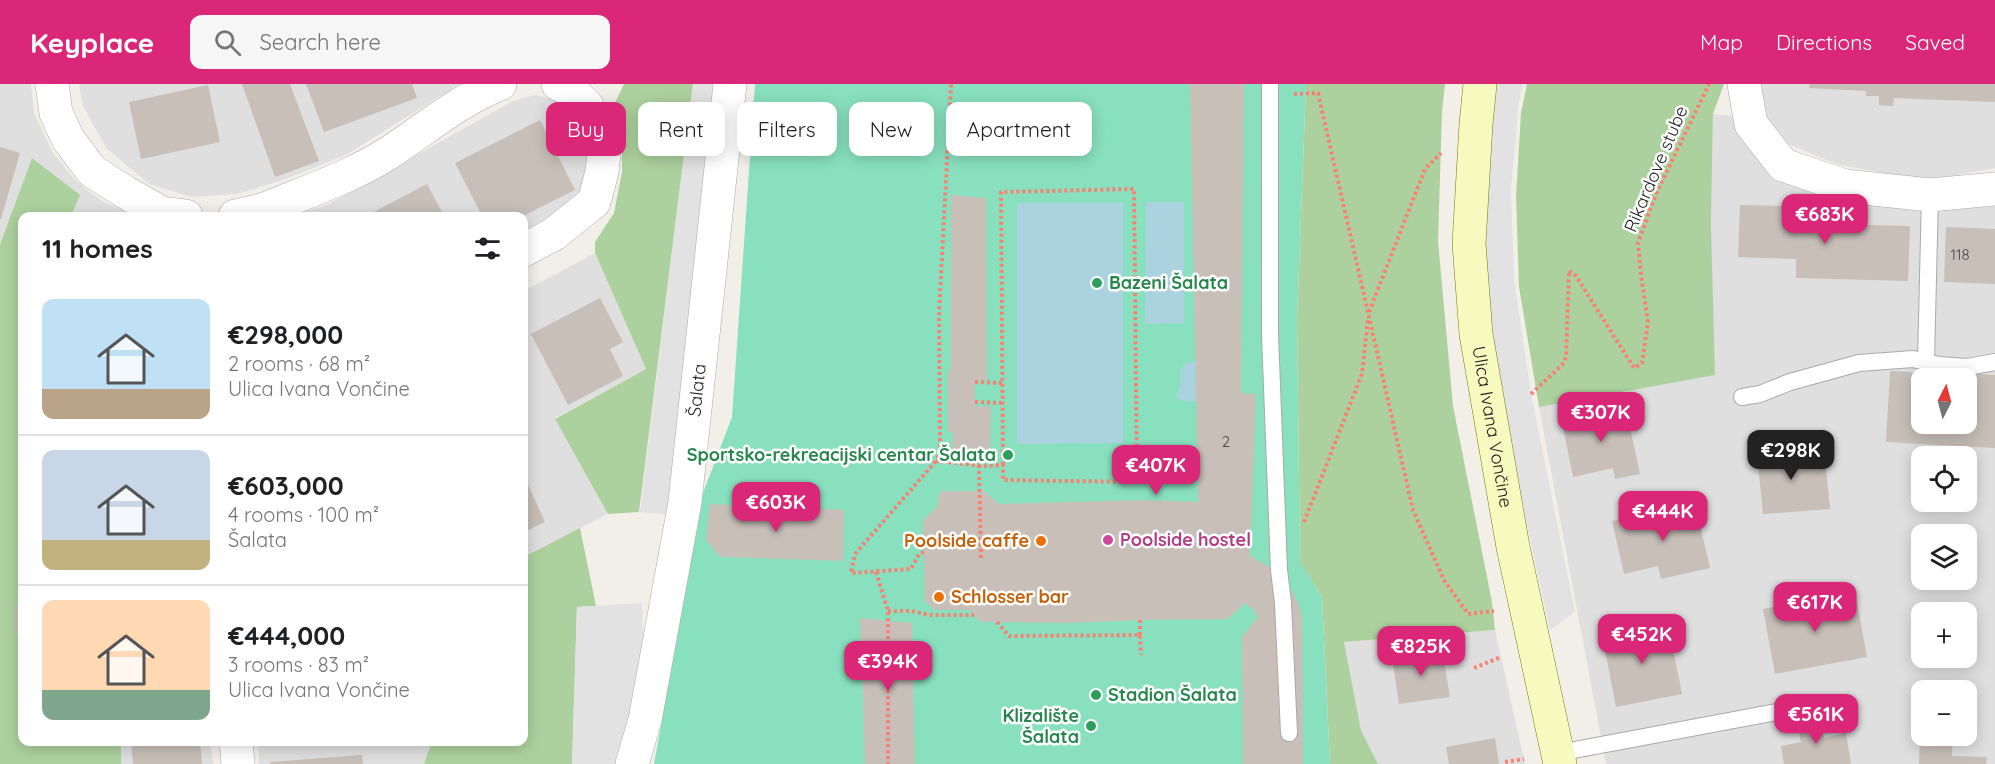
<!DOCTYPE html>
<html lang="en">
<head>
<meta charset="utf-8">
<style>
  :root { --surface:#fff; --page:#f6f6f6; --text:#202124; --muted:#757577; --line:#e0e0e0; --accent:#db2777 }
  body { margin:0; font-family:Quicksand,sans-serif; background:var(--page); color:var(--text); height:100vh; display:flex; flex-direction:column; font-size:22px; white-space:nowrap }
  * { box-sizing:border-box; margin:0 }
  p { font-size:20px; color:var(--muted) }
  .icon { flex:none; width:33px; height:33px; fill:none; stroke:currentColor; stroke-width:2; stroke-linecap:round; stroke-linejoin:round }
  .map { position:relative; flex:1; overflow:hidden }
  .sheet { position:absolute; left:18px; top:128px; width:510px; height:534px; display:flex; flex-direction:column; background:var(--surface); border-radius:12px; box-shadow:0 3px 15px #0003 }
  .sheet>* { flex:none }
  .hud { position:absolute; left:546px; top:18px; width:570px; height:54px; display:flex; gap:12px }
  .needle { width:39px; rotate:6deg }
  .tools { position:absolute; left:1911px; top:284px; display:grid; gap:12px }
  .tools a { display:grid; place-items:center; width:66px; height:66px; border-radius:12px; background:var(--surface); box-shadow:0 3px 15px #0003; font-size:30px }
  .price { position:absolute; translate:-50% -51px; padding:0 14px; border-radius:12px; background:var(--accent); color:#fff; font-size:20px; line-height:39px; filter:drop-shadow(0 2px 3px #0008) }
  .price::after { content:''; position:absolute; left:50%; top:36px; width:18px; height:14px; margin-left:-9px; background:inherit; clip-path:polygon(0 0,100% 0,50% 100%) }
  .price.selected { background:#222; color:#fff }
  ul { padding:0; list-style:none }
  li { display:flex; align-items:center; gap:18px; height:150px; padding:0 24px }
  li+li { border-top:2px solid var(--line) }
  li span { display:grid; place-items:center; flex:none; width:168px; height:120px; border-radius:12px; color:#555 }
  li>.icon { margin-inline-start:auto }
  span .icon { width:72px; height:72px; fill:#fffc; stroke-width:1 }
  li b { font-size:26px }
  h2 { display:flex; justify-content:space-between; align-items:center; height:72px; padding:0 24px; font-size:26px }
  .chip { padding:0 21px; border-radius:12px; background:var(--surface); box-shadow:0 3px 15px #0003; font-size:21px; line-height:54px }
  .chip.selected { background:var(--accent); color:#fff }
  header { display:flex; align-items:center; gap:36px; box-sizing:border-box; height:84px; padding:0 30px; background:var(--accent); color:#fff }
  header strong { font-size:28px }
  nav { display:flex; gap:33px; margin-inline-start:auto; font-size:21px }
  .search { width:420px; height:54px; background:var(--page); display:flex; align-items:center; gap:15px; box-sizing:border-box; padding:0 21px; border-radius:12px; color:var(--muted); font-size:22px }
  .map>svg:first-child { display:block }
</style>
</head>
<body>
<header>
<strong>Keyplace</strong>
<div class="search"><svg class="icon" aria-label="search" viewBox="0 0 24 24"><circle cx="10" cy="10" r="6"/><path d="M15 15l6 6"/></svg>Search here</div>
<nav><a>Map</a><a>Directions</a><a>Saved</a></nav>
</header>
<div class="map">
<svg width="1995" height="680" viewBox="0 0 1995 680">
  <rect width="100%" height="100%" fill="#f2efe9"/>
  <g fill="#e0dfdf" fill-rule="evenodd">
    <polygon points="0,0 31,0 34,29 53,69 76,97 103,118 135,132 71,132 79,111 32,74 0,159"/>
    <polygon points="79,0 459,0 346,71 283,96 237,110 191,113 149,100 106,64 83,22"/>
    <polygon points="1755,0 1995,0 1995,84 1924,97 1836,80 1788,60 1759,27"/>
    <polygon points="534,11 550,14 572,28 584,46 591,72 586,103 567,123 524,146 524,132 290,132 325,122 513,17"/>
    <path d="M1713 30 1732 32 1761 76 1825 114 1945 126 1995 119V680H1606L1539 323 1643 304 1711 141ZM1922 294H1966V339H1922ZM1922 372H1966V417H1922ZM1922 450H1966V495H1922ZM1922 528H1966V573H1922ZM1922 606H1966V651H1922Z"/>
    <polygon points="595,169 646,285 555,334 608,430 524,473 524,207"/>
    <polygon points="1495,546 1525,680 1378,680 1361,646 1344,558"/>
    <polygon points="121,657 210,657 213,680 121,680"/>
    <polygon points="258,657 432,657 424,680 259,680"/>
  </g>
  <g fill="#add19e">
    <polygon points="624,0 693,0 639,428 608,430 555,335 646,285 595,169 595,158 614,129 622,88 622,44 614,21"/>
    <polygon points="1306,0 1445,0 1442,28 1438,157 1453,322 1492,518 1495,546 1344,558 1361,646 1378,680 1330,680 1322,513 1300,479 1297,237"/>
    <polygon points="1527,0 1724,0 1713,30 1711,141 1715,291 1539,323 1519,203 1516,112 1521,29"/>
    <polygon points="32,74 80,111 71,132 22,132 22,657 121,657 121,680 0,680 0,160"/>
    <polygon points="580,444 596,522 577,523 572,680 424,680 432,657 524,657 524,473"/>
  </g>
  <polygon fill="#88e0be" points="755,0 1306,0 1297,237 1300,478 1322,513 1330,680 654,680 703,409 732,333"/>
  <g fill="#e2e2e2">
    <polygon points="693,0 716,0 671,431 640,428"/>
    <polygon points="1493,0 1523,0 1519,17 1511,105 1514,195 1531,310 1575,528 1550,546 1526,435 1497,283 1483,165"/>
    <polygon points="642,519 644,574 620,680 572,680 577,523"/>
  </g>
  <g fill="#aad3df">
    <polygon points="1146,118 1184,118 1184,239 1145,240"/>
    <polygon points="1017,119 1123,119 1123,359 1017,360"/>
    <polygon points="1193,278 1214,280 1211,318 1182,317 1177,314 1177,308 1180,305 1181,284 1186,279"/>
  </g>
  <g fill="#c7bfb8">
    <polygon points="242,0 290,0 319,77 275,93"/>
    <polygon points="306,0 412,0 417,14 324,48"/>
    <polygon points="1190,0 1244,0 1241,309 1256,310 1250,472 1273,485 1286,496 1299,521 1302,536 1303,680 1243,680 1242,553 1258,533 1254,526 1245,519 1228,535 1140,536 1069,539 980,538 970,526 935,526 925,517 923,436 937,423 940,407 984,407 999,420 1138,416 1198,418"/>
    <polygon points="1810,0 1995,0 1995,18 1894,14 1893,22 1879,21 1879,12 1866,12 1866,7 1809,4"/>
    <polygon points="208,1 220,58 141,75 129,18"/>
    <polygon points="540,36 575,106 523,132 482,132 455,79"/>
    <polygon points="0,63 20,69 1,135 0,135"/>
    <polygon points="427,100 444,132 366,132"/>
    <polygon points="951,111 986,114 987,296 975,296 975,322 991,323 990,368 986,374 960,374 952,366 953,348 948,348 948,286 951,287"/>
    <polygon points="1740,121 1798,122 1797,139 1910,142 1908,197 1796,194 1796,175 1738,173"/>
    <polygon points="1946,143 1995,145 1995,200 1944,198"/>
    <polygon points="600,214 623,258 610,265 623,292 568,321 531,250"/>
    <polygon points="1890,287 1913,288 1912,309 1922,310 1922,339 1966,339 1967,289 1995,291 1995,364 1886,358"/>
    <polygon points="1625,320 1640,390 1615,395 1613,384 1573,393 1561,334"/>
    <polygon points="1788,357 1791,378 1825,375 1830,425 1763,430 1756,360"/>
    <polygon points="524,392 545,438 524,448"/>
    <polygon points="1695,419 1710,484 1661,495 1658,482 1624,490 1612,437"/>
    <polygon points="710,420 844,426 843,477 720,473 706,456"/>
    <polygon points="1855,508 1867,573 1775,590 1763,525"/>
    <rect x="15" y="520" width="7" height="30"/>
    <polygon points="860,534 912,539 915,680 865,680"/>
    <polygon points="1668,539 1682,610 1616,623 1602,551"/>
    <polygon points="1442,565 1450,613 1399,620 1392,573"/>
    <polygon points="1820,630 1824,654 1846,649 1851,680 1784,680 1781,662 1801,658 1796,634"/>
    <polygon points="1920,651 1953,651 1952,672 1987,673 1986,680 1919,680"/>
    <polygon points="1495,654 1499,680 1449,680 1446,663"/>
    <polygon points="131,657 200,657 202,680 133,680"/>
    <polygon points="362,671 363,680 270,680 270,678"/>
  </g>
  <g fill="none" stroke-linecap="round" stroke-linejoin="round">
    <defs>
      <g id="service">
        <polyline points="1270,0 1270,250 1279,486 1283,519 1289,649"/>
        <polyline points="1926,277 1930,111"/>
        <polyline points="1742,313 1760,310 1790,298 1859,279 1913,275 1939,281 1967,283 1995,278"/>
        <polyline points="1558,669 1798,624"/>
      </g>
      <g id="minor">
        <polyline points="52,0 56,29 68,55 92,87 125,108 162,129 186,132"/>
        <polyline points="1744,0 1751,40 1783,81 1845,102 1930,111 1995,105"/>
        <path d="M235 132C262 128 276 120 300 111 330 99 360 87 387 70 424 46 459 16 500 0"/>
        <polyline points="524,166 554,150 594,118 602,88 605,60 587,22 571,6 558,0"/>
        <polyline points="236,657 238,680"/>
        <path id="s1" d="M632 680 645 636 685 418 730 0"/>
      </g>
      <g id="secondary">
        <path id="s2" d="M1480 0 1476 40 1469 160 1476 250 1513 463 1560 680"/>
      </g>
    </defs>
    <use href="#service" stroke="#a9a9a9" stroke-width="18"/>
    <use href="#minor" stroke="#a9a9a9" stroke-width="34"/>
    <use href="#secondary" stroke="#707d05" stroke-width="34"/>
    <g stroke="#fa8072" stroke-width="4" stroke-dasharray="3 3" stroke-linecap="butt">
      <polyline points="1294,10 1318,9 1413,426 1444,496 1468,530 1494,527"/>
      <polyline points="1569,187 1576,192 1634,284 1642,279 1648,238 1641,191 1638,159 1656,110 1709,0"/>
      <polyline points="1369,228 1425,85 1441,69"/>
      <polyline points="975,298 1002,299"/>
      <polyline points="1531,310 1562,281 1566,273 1569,187"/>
      <polyline points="975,318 1003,319"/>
      <polyline points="936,377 985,382 1003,381 1003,396 1137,398 1134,105 1001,108 1003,381"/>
      <polyline points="979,381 981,475"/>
      <polyline points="1304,438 1362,290 1368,235"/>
      <polyline points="924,468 919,470 911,485 851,489 855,470 936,377 940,368 939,230 951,0"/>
      <polyline points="876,488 888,527 888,680"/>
      <polyline points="888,527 912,527 929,531 974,531"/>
      <polyline points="1140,536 1140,551"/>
      <polyline points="997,538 1009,552 1140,551 1141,571"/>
      <polyline points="1474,584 1501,573"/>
      <polyline points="1505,678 1524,675"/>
    </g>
    <use href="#service" stroke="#fff" stroke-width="16"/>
    <use href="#minor" stroke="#fff" stroke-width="33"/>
    <use href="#secondary" stroke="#f7fabf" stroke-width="33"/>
  </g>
  <g fill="#2e9e5b" stroke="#fff" stroke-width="2">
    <circle cx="1097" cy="199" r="6"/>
    <circle cx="1008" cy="371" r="6"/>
    <circle cx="1096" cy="611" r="6"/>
    <circle cx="1091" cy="642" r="6"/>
  </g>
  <circle fill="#d1479c" stroke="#fff" stroke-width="2" cx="1108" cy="456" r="6"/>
  <g fill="#e8710a" stroke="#fff" stroke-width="2">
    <circle cx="1041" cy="457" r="6"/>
    <circle cx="939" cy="513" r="6"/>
  </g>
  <g text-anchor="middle" stroke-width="5" stroke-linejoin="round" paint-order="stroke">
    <g font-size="15" fill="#4b4948">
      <text x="1960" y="176">118</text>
      <text x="1226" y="363">2</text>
    </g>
    <g font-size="18" fill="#222" stroke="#fff">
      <text transform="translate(1656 85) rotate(-67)" y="6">Rikardove stube</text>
      <text dy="6" stroke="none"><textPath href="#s1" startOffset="380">Šalata</textPath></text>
      <text dy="6" stroke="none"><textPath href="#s2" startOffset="345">Ulica Ivana Vončine</textPath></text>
    </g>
    <g font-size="18" font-weight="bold" fill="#27864d" stroke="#fff" text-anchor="start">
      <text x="1109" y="205">Bazeni Šalata</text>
      <text x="996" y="377" text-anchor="end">Sportsko-rekreacijski centar Šalata</text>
      <text x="1108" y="617">Stadion Šalata</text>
      <text x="1079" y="638" text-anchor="end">Klizalište<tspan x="1079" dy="21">Šalata</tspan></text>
    </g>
    <g font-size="18" font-weight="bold" fill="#b23c85" stroke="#fff" text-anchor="start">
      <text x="1120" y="462">Poolside hostel</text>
    </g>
    <g font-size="18" font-weight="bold" fill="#c56008" stroke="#fff" text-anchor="end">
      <text x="1029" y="463">Poolside caffe</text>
      <text x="951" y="519" text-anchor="start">Schlosser bar</text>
    </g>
  </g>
</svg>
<div class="tools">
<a><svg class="needle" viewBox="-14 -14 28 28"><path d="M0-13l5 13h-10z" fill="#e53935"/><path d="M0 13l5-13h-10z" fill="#757577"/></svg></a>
<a><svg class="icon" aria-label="locate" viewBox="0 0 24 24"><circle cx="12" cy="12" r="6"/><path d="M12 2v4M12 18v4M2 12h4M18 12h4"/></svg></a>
<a><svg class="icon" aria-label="layers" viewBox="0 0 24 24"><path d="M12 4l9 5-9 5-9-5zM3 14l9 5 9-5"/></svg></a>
<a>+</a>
<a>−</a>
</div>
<b class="price" style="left:1825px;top:161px">€683K</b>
<b class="price" style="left:1601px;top:359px">€307K</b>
<b class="price selected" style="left:1791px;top:397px">€298K</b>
<b class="price" style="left:1156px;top:412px">€407K</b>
<b class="price" style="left:776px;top:449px">€603K</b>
<b class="price" style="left:1663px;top:458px">€444K</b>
<b class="price" style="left:1815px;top:549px">€617K</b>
<b class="price" style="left:1642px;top:581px">€452K</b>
<b class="price" style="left:1421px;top:593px">€825K</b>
<b class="price" style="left:888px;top:608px">€394K</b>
<b class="price" style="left:1816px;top:661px">€561K</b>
<div class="hud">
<a class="chip selected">Buy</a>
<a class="chip">Rent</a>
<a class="chip">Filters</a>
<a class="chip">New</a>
<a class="chip">Apartment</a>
</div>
<section class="sheet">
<h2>11 homes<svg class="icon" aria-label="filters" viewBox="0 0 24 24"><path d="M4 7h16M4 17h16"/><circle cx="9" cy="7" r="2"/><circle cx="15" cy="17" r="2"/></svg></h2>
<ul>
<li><span style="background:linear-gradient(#bfe0f5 75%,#b9a48a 0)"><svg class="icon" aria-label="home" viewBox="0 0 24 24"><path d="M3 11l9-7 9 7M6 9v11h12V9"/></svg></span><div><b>€298,000</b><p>2 rooms · 68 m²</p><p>Ulica Ivana Vončine</p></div></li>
<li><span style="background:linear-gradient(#c9d6e8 75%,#c2b280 0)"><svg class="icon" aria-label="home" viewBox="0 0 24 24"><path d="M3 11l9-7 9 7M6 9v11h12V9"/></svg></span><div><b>€603,000</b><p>4 rooms · 100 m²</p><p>Šalata</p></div></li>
<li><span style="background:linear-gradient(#ffd9b3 75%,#7fa58c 0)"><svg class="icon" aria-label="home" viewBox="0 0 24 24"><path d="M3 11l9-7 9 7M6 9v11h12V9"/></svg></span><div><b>€444,000</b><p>3 rooms · 83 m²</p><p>Ulica Ivana Vončine</p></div></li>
</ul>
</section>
</div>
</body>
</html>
